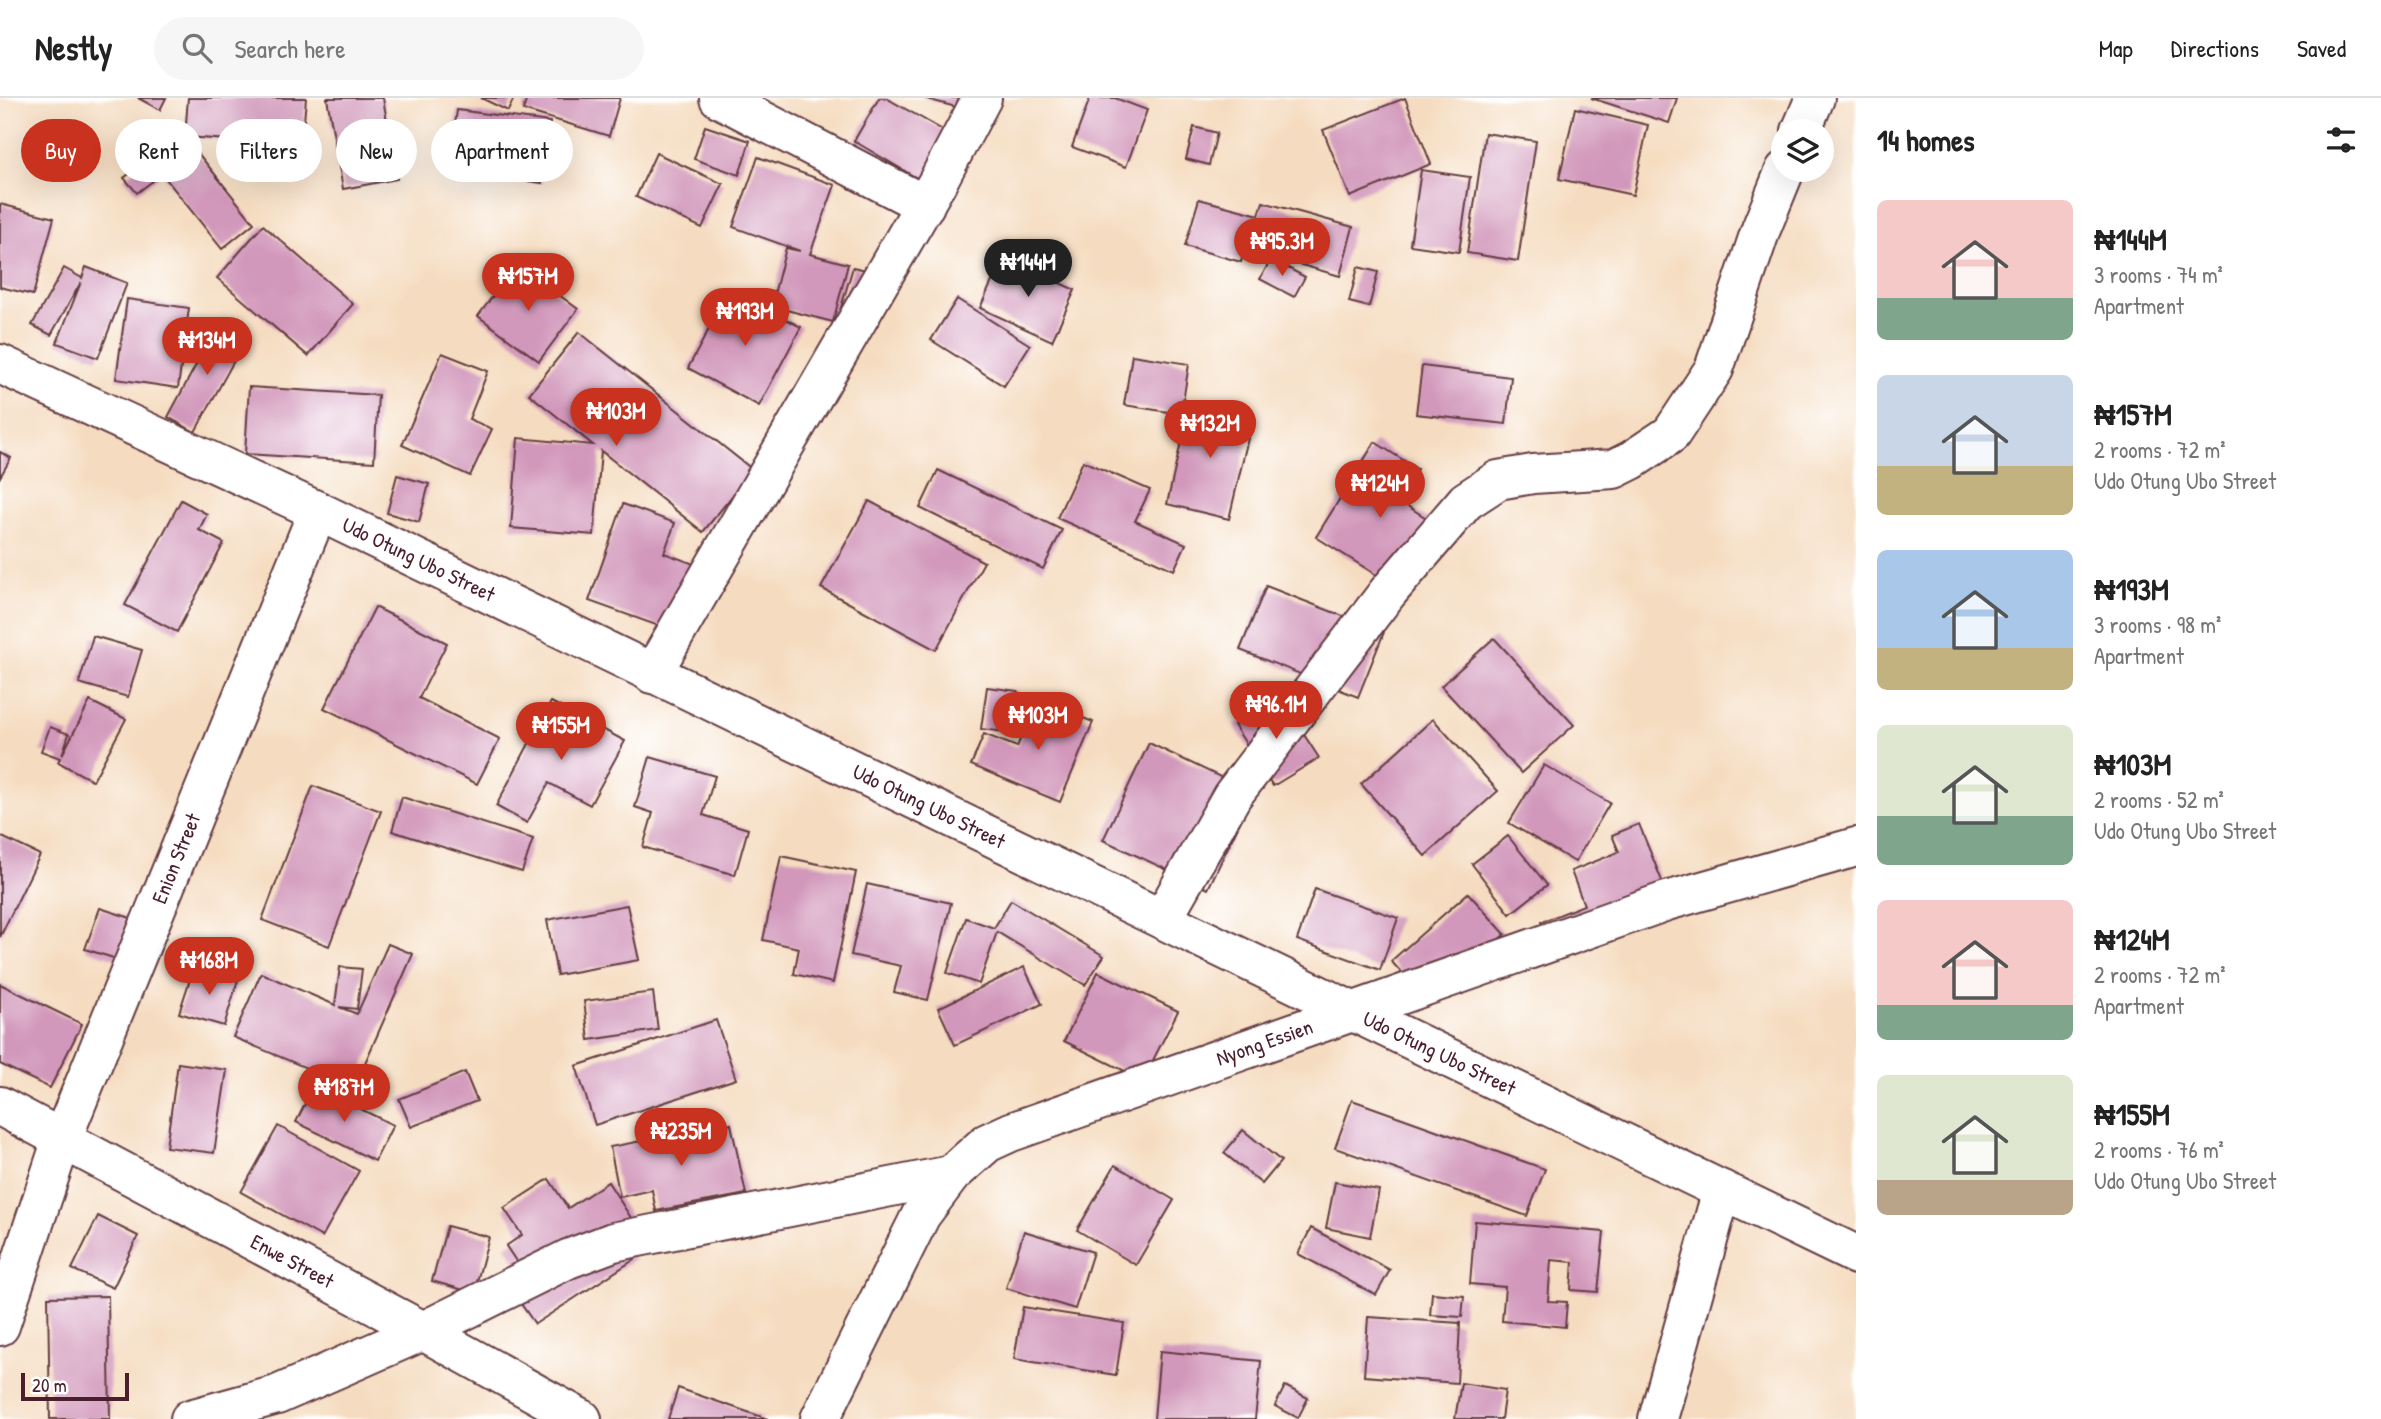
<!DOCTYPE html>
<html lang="en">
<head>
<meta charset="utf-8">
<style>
  :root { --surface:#fff; --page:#f6f6f6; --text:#222; --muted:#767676; --line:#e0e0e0; --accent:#c8321e }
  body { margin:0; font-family:"Patrick Hand",sans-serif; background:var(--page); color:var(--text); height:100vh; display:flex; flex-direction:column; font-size:26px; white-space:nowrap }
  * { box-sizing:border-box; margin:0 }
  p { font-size:23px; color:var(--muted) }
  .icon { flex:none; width:38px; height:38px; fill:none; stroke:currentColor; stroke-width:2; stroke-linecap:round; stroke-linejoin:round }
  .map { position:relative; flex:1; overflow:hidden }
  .panel { display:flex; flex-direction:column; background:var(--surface); width:525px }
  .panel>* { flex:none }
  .banner { position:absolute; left:21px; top:21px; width:665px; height:63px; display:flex; gap:14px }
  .tools { position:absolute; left:1771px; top:21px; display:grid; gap:14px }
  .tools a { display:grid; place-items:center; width:63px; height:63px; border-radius:50%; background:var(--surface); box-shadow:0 7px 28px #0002; font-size:35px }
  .scale { position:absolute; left:21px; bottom:18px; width:108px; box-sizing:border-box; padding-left:7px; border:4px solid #4a1f2b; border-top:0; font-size:19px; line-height:24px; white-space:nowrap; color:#4a1f2b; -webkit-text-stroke:5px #fff; paint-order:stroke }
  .price { position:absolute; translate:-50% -60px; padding:0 16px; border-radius:24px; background:var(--accent); color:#fff; font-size:23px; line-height:46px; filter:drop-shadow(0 2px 4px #0008) }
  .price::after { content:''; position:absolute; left:50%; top:42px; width:21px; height:16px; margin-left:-10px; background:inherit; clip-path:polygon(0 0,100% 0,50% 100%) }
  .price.selected { background:#222; color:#fff }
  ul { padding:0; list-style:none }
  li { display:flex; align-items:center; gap:21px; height:175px; padding:0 21px }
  li span { display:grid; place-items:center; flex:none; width:196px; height:140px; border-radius:10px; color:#555 }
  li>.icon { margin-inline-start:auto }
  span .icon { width:84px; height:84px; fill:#fffc; stroke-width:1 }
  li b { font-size:30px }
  h2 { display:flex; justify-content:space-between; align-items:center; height:84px; padding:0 21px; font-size:30px }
  .chip { padding:0 24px; border-radius:32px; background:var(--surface); box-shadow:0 7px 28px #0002; font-size:24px; line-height:63px }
  .chip.selected { background:var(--accent); color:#fff }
  header { display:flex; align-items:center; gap:42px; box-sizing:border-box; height:98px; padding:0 35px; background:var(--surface); border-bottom:2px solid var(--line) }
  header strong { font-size:33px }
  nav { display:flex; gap:38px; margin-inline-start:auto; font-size:24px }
  .search { width:490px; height:63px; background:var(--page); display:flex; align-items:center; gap:18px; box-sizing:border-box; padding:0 24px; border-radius:38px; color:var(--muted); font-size:26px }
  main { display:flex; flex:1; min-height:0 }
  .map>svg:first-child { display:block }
</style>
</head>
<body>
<header>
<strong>Nestly</strong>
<div class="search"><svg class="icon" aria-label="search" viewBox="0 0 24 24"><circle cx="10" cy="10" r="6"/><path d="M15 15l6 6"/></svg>Search here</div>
<nav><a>Map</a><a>Directions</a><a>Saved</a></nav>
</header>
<main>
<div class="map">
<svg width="1856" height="1321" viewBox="0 0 1856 1321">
  <rect width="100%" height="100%" fill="#fff"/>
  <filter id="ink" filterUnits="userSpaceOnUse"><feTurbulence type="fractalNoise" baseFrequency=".0143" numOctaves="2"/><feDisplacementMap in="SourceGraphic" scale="14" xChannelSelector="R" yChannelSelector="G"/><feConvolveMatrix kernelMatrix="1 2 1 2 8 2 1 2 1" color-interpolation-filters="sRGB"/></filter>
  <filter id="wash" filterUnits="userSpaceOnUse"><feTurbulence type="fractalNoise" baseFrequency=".00686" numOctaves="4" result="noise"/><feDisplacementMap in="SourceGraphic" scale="28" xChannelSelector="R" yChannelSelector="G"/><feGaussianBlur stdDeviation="1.57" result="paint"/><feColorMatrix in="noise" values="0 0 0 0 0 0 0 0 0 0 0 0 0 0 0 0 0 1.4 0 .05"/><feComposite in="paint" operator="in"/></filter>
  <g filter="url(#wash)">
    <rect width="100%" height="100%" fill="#f5dcc0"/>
    <g id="blocks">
      <g fill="#d298bb">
        <polygon points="138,0 166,0 160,12"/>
        <polygon points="188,0 306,0 302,47 185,39 254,125 222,151 162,76 137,95 124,80 182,34 185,38"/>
        <polygon points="327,0 383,0 397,81 343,91"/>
        <polygon points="481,0 514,0 508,13"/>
        <polygon points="527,0 620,0 609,38 523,12"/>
        <polygon points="879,0 886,0 955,39 927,86 854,43"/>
        <polygon points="923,0 989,0 985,17"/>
        <polygon points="1090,0 1115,0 1147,12 1126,69 1072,49"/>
        <polygon points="1405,0 1431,66 1350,99 1323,32"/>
        <polygon points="1591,0 1677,0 1669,25"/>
        <polygon points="1575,10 1648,27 1633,97 1559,81"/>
        <polygon points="457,12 550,24 542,85 471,75 473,59 451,57"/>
        <polygon points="705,28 750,43 739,77 694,61"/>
        <polygon points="1194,29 1217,35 1209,67 1186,61"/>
        <polygon points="1485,35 1536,43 1518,163 1467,155"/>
        <polygon points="656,55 723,86 702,130 636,99"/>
        <polygon points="758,59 835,87 810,156 848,166 833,224 771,208 786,150 800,153 733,129"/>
        <polygon points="1421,72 1470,79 1459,154 1410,147"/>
        <polygon points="1199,101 1259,117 1263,104 1353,129 1340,178 1245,151 1241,164 1185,148"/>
        <polygon points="0,106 54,120 33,197 0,189"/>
        <polygon points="263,127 353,206 308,258 217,180"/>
        <polygon points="1003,159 1075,192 1052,243 980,210"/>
        <polygon points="1271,161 1305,179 1294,199 1260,181"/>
        <polygon points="517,166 578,211 539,263 478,218"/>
        <polygon points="86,169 127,185 98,260 57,245 81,184 51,237 32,227 64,170 82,180"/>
        <polygon points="853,169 870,173 837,223"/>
        <polygon points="1358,169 1378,174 1369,209 1349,204"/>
        <polygon points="730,192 801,229 759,308 688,270"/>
        <polygon points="127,201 189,210 178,290 116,281"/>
        <polygon points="957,201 1030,247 1004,288 931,242"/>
        <polygon points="219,224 247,239 195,334 168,319"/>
        <polygon points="579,234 753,372 703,434 601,353 594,437 511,430 518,340 593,347 529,296"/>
        <polygon points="442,255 488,273 469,321 492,331 470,378 402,347"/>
        <polygon points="1132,257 1189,266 1181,316 1124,307"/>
        <polygon points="1422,268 1511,279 1506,326 1416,316"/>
        <polygon points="249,289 378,297 374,364 245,356"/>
        <polygon points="1190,304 1253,319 1229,421 1167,406"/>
        <polygon points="1375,344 1417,371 1398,402 1442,430 1402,493 1316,439"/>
        <polygon points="0,354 11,360 0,379"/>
        <polygon points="1083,363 1150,392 1135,423 1186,446 1174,472 1057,420"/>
        <polygon points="938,372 1062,432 1043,471 920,410"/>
        <polygon points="397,377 429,386 419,424 387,415"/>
        <polygon points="181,402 207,416 199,432 224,445 177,534 125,507"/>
        <polygon points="869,403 984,464 936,552 821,490"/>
        <polygon points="623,406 675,425 664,455 718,475 695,541 589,503"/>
        <polygon points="1266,488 1384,534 1358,599 1240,552"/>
        <polygon points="375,509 447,545 419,600 500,641 477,686 324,610"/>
        <polygon points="93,538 142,552 128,599 79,585"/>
        <polygon points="1494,540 1574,627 1521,675 1441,588"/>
        <polygon points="987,589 1018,593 1013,635 981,631"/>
        <polygon points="1279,598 1319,660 1273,688 1234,627"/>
        <polygon points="1037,601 1093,624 1060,704 971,667 984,636 1017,649"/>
        <polygon points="90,603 126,621 93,683 58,664 60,660 41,653 50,629 69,636 62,657"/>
        <polygon points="551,604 625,643 590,707 549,685 527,725 496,708"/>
        <polygon points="1433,621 1498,693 1425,758 1361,686"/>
        <polygon points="1149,645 1254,695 1208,791 1103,742"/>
        <polygon points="650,659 715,678 703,717 748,731 735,777 643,749 653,715 635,709"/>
        <polygon points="1544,667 1610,705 1575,764 1509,725"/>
        <polygon points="313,688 381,713 329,848 262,822"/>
        <polygon points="402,699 533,741 522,774 392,733"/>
        <polygon points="1639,726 1672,808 1553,855 1541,824 1584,807 1571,773 1619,754 1612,737"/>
        <polygon points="0,738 40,757 0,839"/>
        <polygon points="1508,738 1547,787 1510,816 1472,766"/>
        <polygon points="781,758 856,774 833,885 794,876 799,850 763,842"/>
        <polygon points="867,786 951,805 928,902 894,894 901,868 851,857"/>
        <polygon points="1315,791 1398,820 1380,872 1297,842"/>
        <polygon points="1468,795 1505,836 1428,904 1391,863"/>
        <polygon points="1011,802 1104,858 1085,887 997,834 979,886 947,875 966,820 994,830"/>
        <polygon points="627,807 639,862 557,877 547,822"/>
        <polygon points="100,810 140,823 126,864 85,851"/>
        <polygon points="388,846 413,856 354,990 233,939 261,875 335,907 340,869 362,871 357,911 339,909 357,916"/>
        <polygon points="194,869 238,882 224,928 179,915"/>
        <polygon points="1024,869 1042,906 955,947 938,910"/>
        <polygon points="1098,874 1178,913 1143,982 1064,943"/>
        <polygon points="0,886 82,926 50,990 0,966"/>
        <polygon points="653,894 658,932 589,942 584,903"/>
        <polygon points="716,922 736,981 595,1027 576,968"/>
        <polygon points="178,965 227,972 214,1055 166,1049"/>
        <polygon points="465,974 477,1003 411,1029 399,1001"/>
        <polygon points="314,988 393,1027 375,1063 296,1024"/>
        <polygon points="1352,1002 1545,1071 1527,1118 1335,1050"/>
        <polygon points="731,1026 746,1096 656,1113 652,1092 620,1099 610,1049"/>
        <polygon points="278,1028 359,1073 322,1139 241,1094"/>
        <polygon points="1243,1032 1281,1063 1262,1086 1224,1055"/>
        <polygon points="1115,1067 1174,1102 1136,1167 1077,1132"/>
        <polygon points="549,1081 568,1110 608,1084 633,1123 618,1133 635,1161 535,1226 519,1203 535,1192 506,1148 522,1137 504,1110"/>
        <polygon points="1335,1084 1379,1092 1370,1139 1326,1130"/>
        <polygon points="98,1118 138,1138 113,1190 72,1171"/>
        <polygon points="1475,1123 1604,1134 1598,1194 1571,1192 1573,1164 1551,1162 1548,1203 1567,1204 1565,1229 1502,1223 1505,1189 1470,1186"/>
        <polygon points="447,1128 489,1139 474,1195 432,1183"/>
        <polygon points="1311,1130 1390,1172 1376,1197 1298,1156"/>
        <polygon points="1024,1133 1093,1154 1075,1211 1006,1190"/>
        <polygon points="1432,1195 1464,1198 1462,1219 1430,1217"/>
        <polygon points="108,1198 110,1321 50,1321 48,1199"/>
        <polygon points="1023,1209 1124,1225 1116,1277 1014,1261"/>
        <polygon points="1368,1219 1460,1225 1457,1285 1364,1278"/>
        <polygon points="1160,1253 1261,1263 1255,1321 1154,1321"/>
        <polygon points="1461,1285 1505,1292 1501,1321 1455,1321"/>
        <polygon points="1285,1288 1308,1300 1298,1320 1275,1308"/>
        <polygon points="678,1290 768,1321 668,1321"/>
      </g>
    </g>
  </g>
  <g filter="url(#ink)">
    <use href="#blocks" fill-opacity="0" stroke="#643b41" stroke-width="2"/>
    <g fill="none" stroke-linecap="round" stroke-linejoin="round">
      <defs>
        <g id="street">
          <polyline points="719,0 925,107"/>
          <polyline points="1801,33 1815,0"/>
          <path id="s1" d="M0 266 318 413 1856 1157"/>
          <polyline points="652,576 937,85 982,0"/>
          <polyline points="1162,821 1232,698 1388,494 1466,403 1498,382 1533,376 1614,371 1632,362 1671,336 1714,271 1761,131 1785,72"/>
          <path id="s2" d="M0 1008 423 1233 582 1321"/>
          <path id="s3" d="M0 1228 62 1041 318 413"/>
          <polyline points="190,1321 277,1297 423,1233 568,1161 613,1144 951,1077"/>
          <polyline points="1658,1321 1722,1092"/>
        </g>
        <g id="secondary">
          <path id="s4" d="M820 1321 921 1117 951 1077 987 1045 1011 1034 1667 803 1856 749"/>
        </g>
      </defs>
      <use href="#street" stroke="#643b41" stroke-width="42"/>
      <use href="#secondary" stroke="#643b41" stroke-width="42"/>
      <use href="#street" stroke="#fff" stroke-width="38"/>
      <use href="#secondary" stroke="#fff" stroke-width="38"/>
    </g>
  </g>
  <g text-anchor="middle" stroke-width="5" stroke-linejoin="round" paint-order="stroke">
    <g font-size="21" fill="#4a1f2b" stroke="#fff">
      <text dy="7" stroke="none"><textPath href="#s1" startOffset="462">Udo Otung Ubo Street</textPath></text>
      <text dy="7" stroke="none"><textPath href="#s1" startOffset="1029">Udo Otung Ubo Street</textPath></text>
      <text dy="7" stroke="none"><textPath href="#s3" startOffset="500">Enion Street</textPath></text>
      <text dy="7" stroke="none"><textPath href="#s4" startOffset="621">Nyong Essien</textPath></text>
      <text dy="7" stroke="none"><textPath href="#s1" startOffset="1596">Udo Otung Ubo Street</textPath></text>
      <text dy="7" stroke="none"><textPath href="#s2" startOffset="331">Enwe Street</textPath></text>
    </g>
  </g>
</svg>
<div class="tools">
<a><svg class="icon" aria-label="layers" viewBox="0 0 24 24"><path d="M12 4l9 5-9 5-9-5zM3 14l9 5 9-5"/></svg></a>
</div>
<div class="scale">20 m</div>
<b class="price" style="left:1282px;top:180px">₦95.3M</b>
<b class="price selected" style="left:1028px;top:201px">₦144M</b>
<b class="price" style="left:528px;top:215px">₦157M</b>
<b class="price" style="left:745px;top:250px">₦193M</b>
<b class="price" style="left:207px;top:279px">₦134M</b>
<b class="price" style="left:616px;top:350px">₦103M</b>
<b class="price" style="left:1210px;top:362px">₦132M</b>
<b class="price" style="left:1380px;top:422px">₦124M</b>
<b class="price" style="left:1276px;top:643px">₦96.1M</b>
<b class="price" style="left:1038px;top:654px">₦103M</b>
<b class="price" style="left:561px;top:664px">₦155M</b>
<b class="price" style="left:209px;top:899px">₦168M</b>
<b class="price" style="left:344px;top:1026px">₦187M</b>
<b class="price" style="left:681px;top:1070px">₦235M</b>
<div class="banner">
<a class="chip selected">Buy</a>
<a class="chip">Rent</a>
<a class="chip">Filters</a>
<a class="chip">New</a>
<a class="chip">Apartment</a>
</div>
</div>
<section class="panel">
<h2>14 homes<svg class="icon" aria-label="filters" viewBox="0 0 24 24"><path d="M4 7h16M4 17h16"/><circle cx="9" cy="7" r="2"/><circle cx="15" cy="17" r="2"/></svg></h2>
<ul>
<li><span style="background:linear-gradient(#f6c9c9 70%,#7fa58c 0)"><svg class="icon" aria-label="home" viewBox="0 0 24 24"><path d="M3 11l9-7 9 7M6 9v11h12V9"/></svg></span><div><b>₦144M</b><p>3 rooms · 74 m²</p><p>Apartment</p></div></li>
<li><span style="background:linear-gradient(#c9d6e8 65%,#c2b280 0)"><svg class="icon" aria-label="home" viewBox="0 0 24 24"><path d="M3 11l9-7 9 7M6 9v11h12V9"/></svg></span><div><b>₦157M</b><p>2 rooms · 72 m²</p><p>Udo Otung Ubo Street</p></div></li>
<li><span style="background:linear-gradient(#a9c7e8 70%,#c2b280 0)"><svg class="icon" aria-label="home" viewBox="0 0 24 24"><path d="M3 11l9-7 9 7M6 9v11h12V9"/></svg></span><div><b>₦193M</b><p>3 rooms · 98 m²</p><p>Apartment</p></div></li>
<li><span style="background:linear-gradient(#dfe7d0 65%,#7fa58c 0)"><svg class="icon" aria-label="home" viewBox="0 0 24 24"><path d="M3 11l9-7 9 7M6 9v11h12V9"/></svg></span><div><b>₦103M</b><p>2 rooms · 52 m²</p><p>Udo Otung Ubo Street</p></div></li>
<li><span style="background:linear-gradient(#f6c9c9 75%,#7fa58c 0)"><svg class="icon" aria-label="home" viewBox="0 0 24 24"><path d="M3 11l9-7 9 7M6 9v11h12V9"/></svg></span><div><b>₦124M</b><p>2 rooms · 72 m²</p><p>Apartment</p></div></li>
<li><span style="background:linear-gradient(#dfe7d0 75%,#b9a48a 0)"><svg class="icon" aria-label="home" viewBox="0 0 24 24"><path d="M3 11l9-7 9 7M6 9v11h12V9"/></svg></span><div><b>₦155M</b><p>2 rooms · 76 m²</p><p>Udo Otung Ubo Street</p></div></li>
</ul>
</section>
</main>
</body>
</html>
